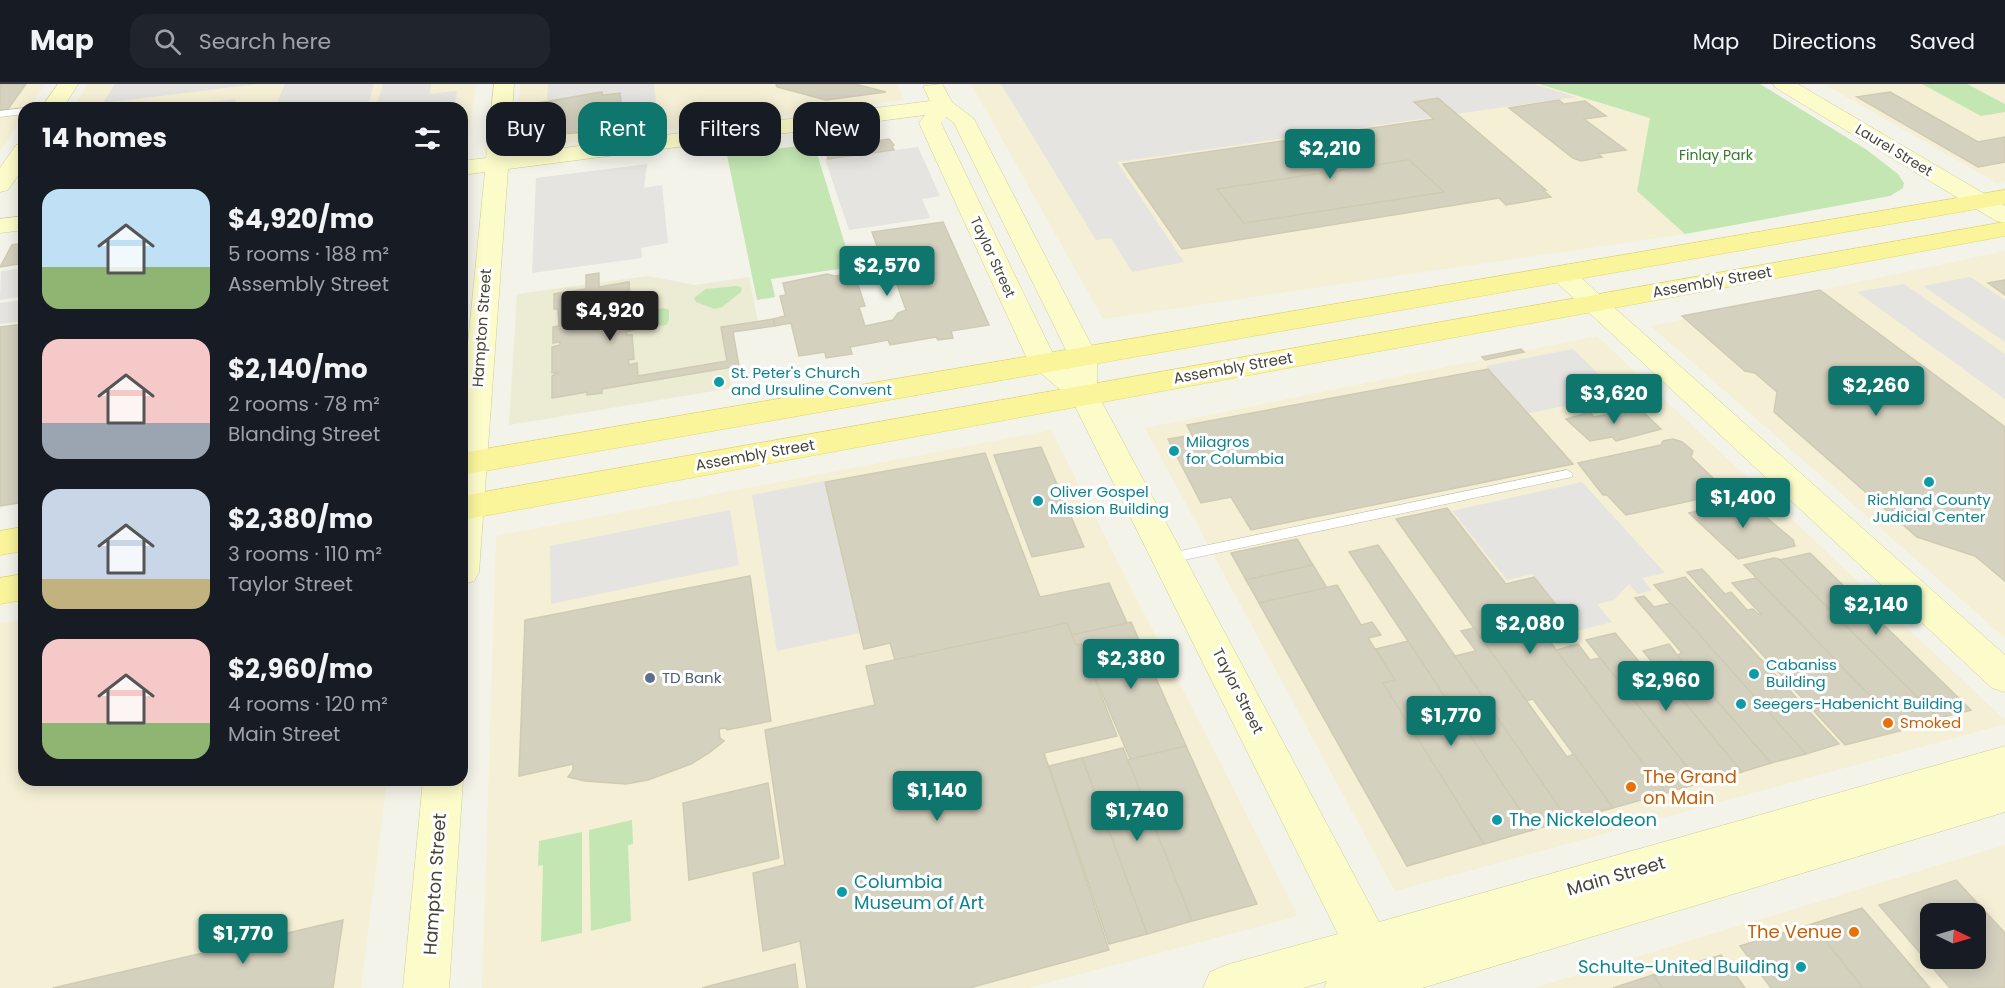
<!DOCTYPE html>
<html lang="en">
<head>
<meta charset="utf-8">
<style>
  :root { --surface:#171b24; --page:#20242c; --text:#f1f3f6; --muted:#9ea1a6; --line:#363941; --accent:#0f766e }
  body { margin:0; font-family:Poppins,sans-serif; background:var(--page); color:var(--text); height:100vh; display:flex; flex-direction:column; font-size:22px; white-space:nowrap }
  * { box-sizing:border-box; margin:0 }
  p { font-size:20px; color:var(--muted) }
  .icon { flex:none; width:33px; height:33px; fill:none; stroke:currentColor; stroke-width:2; stroke-linecap:round; stroke-linejoin:round }
  .map { position:relative; flex:1; overflow:hidden }
  .sheet { position:absolute; left:18px; top:18px; width:450px; height:684px; display:flex; flex-direction:column; background:var(--surface); border-radius:18px; box-shadow:0 3px 15px #0003 }
  .sheet>* { flex:none }
  .banner { position:absolute; left:486px; top:18px; width:570px; height:54px; display:flex; gap:12px }
  .needle { width:39px; rotate:95deg }
  .fabs { position:absolute; left:1920px; top:819px; display:grid; gap:12px }
  .fabs a { display:grid; place-items:center; width:66px; height:66px; border-radius:12px; background:var(--surface); box-shadow:0 3px 15px #0003; font-size:30px }
  .price { position:absolute; translate:-50% -51px; padding:0 14px; border-radius:6px; background:var(--accent); color:#fff; font-size:20px; line-height:39px; filter:drop-shadow(0 2px 3px #0008) }
  .price::after { content:''; position:absolute; left:50%; top:36px; width:18px; height:14px; margin-left:-9px; background:inherit; clip-path:polygon(0 0,100% 0,50% 100%) }
  .price.active { background:#222; color:#fff }
  ul { padding:0; list-style:none }
  li { display:flex; align-items:center; gap:18px; height:150px; padding:0 24px }
  li span { display:grid; place-items:center; flex:none; width:168px; height:120px; border-radius:18px; color:#555 }
  li>.icon { margin-inline-start:auto }
  span .icon { width:72px; height:72px; fill:#fffc; stroke-width:1 }
  li b { font-size:26px }
  h2 { display:flex; justify-content:space-between; align-items:center; height:72px; padding:0 24px; font-size:26px }
  .chip { padding:0 21px; border-radius:18px; background:var(--surface); box-shadow:0 3px 15px #0003; font-size:21px; line-height:54px }
  .chip.active { background:var(--accent); color:#fff }
  header { display:flex; align-items:center; gap:36px; box-sizing:border-box; height:84px; padding:0 30px; background:var(--surface); border-bottom:2px solid var(--line) }
  header strong { font-size:28px }
  nav { display:flex; gap:33px; margin-inline-start:auto; font-size:21px }
  .search { width:420px; height:54px; background:var(--page); display:flex; align-items:center; gap:15px; box-sizing:border-box; padding:0 21px; border-radius:18px; color:var(--muted); font-size:22px }
  .map>svg:first-child { display:block }
</style>
</head>
<body>
<header>
<strong>Map</strong>
<div class="search"><svg class="icon" aria-label="search" viewBox="0 0 24 24"><circle cx="10" cy="10" r="6"/><path d="M15 15l6 6"/></svg>Search here</div>
<nav><a>Map</a><a>Directions</a><a>Saved</a></nav>
</header>
<div class="map">
<svg width="2005" height="904" viewBox="0 0 2005 904">
  <rect width="100%" height="100%" fill="#f4f3e9"/>
  <g fill="#f4efd5" fill-rule="evenodd">
    <polygon points="0,0 45,0 29,24 24,24 24,32 0,67"/>
    <polygon points="88,0 476,0 466,72 462,73 462,24 73,24"/>
    <polygon points="520,0 897,0 904,16 516,65"/>
    <polygon points="971,0 1539,0 1651,34 1637,107 1685,150 1103,235"/>
    <polygon points="1824,0 2005,0 2005,97 1997,99"/>
    <polygon points="2005,167 2005,554 1651,242"/>
    <polygon points="1597,252 2005,636 2005,640 1395,807 1145,344"/>
    <polygon points="1051,346 1298,832 1028,904 482,904 496,452"/>
    <polygon points="24,535 24,696 387,696 361,904 0,904 0,539"/>
    <path d="M2005 761V904H1534ZM1930 830H1976V874H1930Z"/>
  </g>
  <polygon fill="#ecebd3" points="648,192 695,201 749,193 758,238 722,244 732,304 509,341 517,210"/>
  <g fill="#c3e6b3">
    <polygon points="1539,0 1760,0 1867,66 1898,90 1904,99 1903,104 1890,112 1685,150 1637,107 1650,34"/>
    <polygon points="1922,0 1967,0 2005,20 2005,28 1981,32"/>
    <polygon points="814,60 852,183 771,195 775,213 757,216 727,71"/>
    <polygon points="737,202 742,204 741,208 722,223 715,225 696,218 694,214 706,205"/>
    <polygon points="664,224 669,226 669,236 666,241 643,244 635,240 636,229"/>
    <polygon points="632,736 633,760 628,761 631,837 591,847 589,746"/>
    <polygon points="582,748 582,849 541,858 543,781 538,782 539,757"/>
  </g>
  <g fill="#e5e4e0">
    <polygon points="115,0 258,0 103,19"/>
    <polygon points="285,0 374,0 367,24 275,24"/>
    <polygon points="383,0 431,0 430,10 457,7 454,24 376,24"/>
    <polygon points="548,0 654,0 658,39 621,43 619,8 547,16"/>
    <polygon points="1001,0 1535,0 1575,13 1117,78 1184,178 1132,188 1111,154 1096,156"/>
    <polygon points="236,15 232,24 158,24"/>
    <polygon points="918,63 940,112 922,115 930,134 849,146 825,75"/>
    <polygon points="647,80 644,104 662,101 668,159 641,164 642,174 532,189 536,94"/>
    <polygon points="24,184 24,212 0,216 1,187"/>
    <polygon points="1970,193 2005,216 2005,258 1923,202"/>
    <polygon points="1904,200 2005,270 2005,315 1857,208"/>
    <polygon points="24,216 24,237 0,240 0,219"/>
    <polygon points="1573,265 1620,311 1529,329 1486,282"/>
    <polygon points="824,397 860,549 777,567 752,411"/>
    <polygon points="1582,398 1665,489 1642,494 1652,506 1638,510 1629,500 1614,516 1597,520 1612,538 1549,554 1532,531 1559,524 1532,490 1507,496 1452,427"/>
    <polygon points="730,426 739,481 551,520 550,462"/>
  </g>
  <g fill="#d5d1bf" stroke="#cfcbb2" stroke-width="1.5" fill-rule="evenodd">
    <polygon points="0,0 26,0 8,25 0,26"/>
    <polygon points="776,0 855,0 886,8 826,16 777,3"/>
    <polygon points="602,8 602,11 620,9 623,38 609,40 610,43 576,49 556,50 556,44 537,47 538,19"/>
    <polygon points="1890,8 1978,58 2005,53 2005,78 1978,83 1857,13"/>
    <path d="M1438 14 1546 106H1543L1551 113 1506 121 1499 114 1182 165 1123 80 1434 35 1414 18ZM1409 76 1444 108 1244 139 1217 105Z"/>
    <polygon points="1559,16 1564,20 1585,17 1606,32 1584,35 1626,66 1598,70 1602,73 1581,77 1573,74 1509,24"/>
    <polygon points="889,55 894,61 892,62 894,66 828,75 825,64"/>
    <polygon points="1409,76 1444,108 1244,139 1217,105"/>
    <polygon points="943,138 989,241 951,247 953,254 938,256 936,253 890,261 888,256 850,263 852,270 826,274 825,268 799,272 791,239 775,242 773,235 785,232 780,212 786,211 783,199 827,190 835,192 854,189 865,222 859,223 865,242 893,236 898,229 906,226 895,195 889,196 872,148"/>
    <polygon points="24,159 24,179 0,183 12,161"/>
    <polygon points="599,189 599,203 629,198 630,215 624,216 625,232 633,231 634,246 626,248 627,251 632,251 634,275 628,276 629,281 637,279 638,292 727,277 721,243 773,235 775,242 733,248 739,282 602,305 602,309 587,311 587,308 552,314 552,292 559,288 552,289 552,263 560,261 560,258 553,259 553,243 559,242 558,225 554,225 554,210 586,205 586,191"/>
    <polygon points="2005,196 2005,211 1988,199"/>
    <polygon points="1820,206 2005,343 2005,497 1975,472 1917,453 1774,328 1777,308 1755,289 1745,287 1682,232"/>
    <polygon points="24,240 24,418 0,422 0,243"/>
    <polygon points="1521,265 1524,268 1485,276 1482,273"/>
    <polygon points="1488,285 1573,380 1251,446 1231,413 1201,419 1168,355 1192,351 1187,341"/>
    <polygon points="1639,324 1661,345 1616,357 1612,353 1590,357 1566,335 1590,328 1594,333"/>
    <polygon points="1673,355 1682,358 1693,367 1691,373 1714,395 1721,398 1731,407 1730,413 1718,416 1708,413 1626,431 1607,411 1603,411 1578,379 1661,361 1663,357"/>
    <polygon points="1041,363 1084,463 1032,473 994,371"/>
    <polygon points="985,369 1040,513 1109,499 1127,539 1072,551 1067,539 895,576 890,559 864,565 825,398"/>
    <polygon points="1747,415 1754,419 1760,428 1793,456 1795,462 1738,475 1689,429"/>
    <polygon points="1447,424 1506,500 1534,493 1557,522 1528,529 1666,709 1613,724 1533,615 1526,617 1396,435"/>
    <polygon points="1297,455 1313,481 1246,496 1231,469"/>
    <polygon points="1378,461 1455,572 1568,736 1533,746 1349,468"/>
    <polygon points="1810,469 1971,626 1939,634 1780,476"/>
    <polygon points="1774,474 1779,475 1940,636 1903,646 1744,481"/>
    <polygon points="1313,481 1327,504 1259,519 1246,496"/>
    <polygon points="1702,485 1725,510 1731,508 1747,526 1753,525 1758,530 1761,530 1732,499 1756,494 1903,646 1845,661 1687,488"/>
    <polygon points="750,492 771,637 727,646 726,644 719,645 720,654 724,657 709,669 691,680 648,696 626,700 585,697 568,693 573,686 573,680 519,692 525,536"/>
    <polygon points="1685,493 1839,660 1806,670 1654,501"/>
    <polygon points="1337,501 1361,541 1372,538 1381,551 1368,554 1395,596 1383,599 1484,760 1407,782 1259,519"/>
    <polygon points="1644,512 1654,523 1671,519 1806,670 1771,679 1677,571 1682,569 1635,514"/>
    <polygon points="1131,538 1186,662 1130,675 1081,560 1076,561 1072,551"/>
    <polygon points="1067,539 1076,561 1081,560 1117,652 1044,669 1109,866 969,904 807,904 800,857 763,867 753,789 785,781 765,646 875,621 866,582"/>
    <polygon points="1474,544 1567,673 1574,670 1613,724 1568,736 1455,572 1476,567 1461,547"/>
    <polygon points="1615,549 1652,593 1661,590 1742,688 1700,699 1586,556"/>
    <polygon points="1408,557 1533,746 1484,760 1383,599 1395,596 1376,565"/>
    <polygon points="1578,560 1590,576 1600,574 1700,699 1666,709 1556,566"/>
    <polygon points="1669,560 1677,571 1771,679 1742,688 1643,567"/>
    <polygon points="1186,662 1257,820 1192,837 1127,676"/>
    <polygon points="1123,664 1192,837 1147,850 1082,674"/>
    <polygon points="1082,674 1147,850 1109,860 1049,682"/>
    <polygon points="768,699 779,774 689,796 683,719"/>
    <path d="M1956 796 2005 849V904H1950L1879 821ZM1930 830H1976V874H1930Z"/>
    <polygon points="1862,824 1930,904 1863,904 1812,840"/>
    <polygon points="343,836 333,904 53,904"/>
    <polygon points="1812,840 1863,904 1771,904 1740,862"/>
    <polygon points="1721,871 1745,904 1662,904 1653,891"/>
    <polygon points="795,880 798,904 702,904 713,901"/>
    <polygon points="1653,891 1662,904 1613,904"/>
  </g>
  <g fill="none" stroke-linecap="round" stroke-linejoin="round">
    <defs>
      <g id="lane">
        <polygon points="24,24 24,30 0,33 0,27"/>
        <polygon points="1567,386 1573,390 1572,393 1170,479 1165,478 1163,474 1165,470 1170,469"/>
      </g>
      <g id="secondary">
        <polygon points="58,0 78,0 63,24 41,24"/>
        <path d="M494 0H514L509 71 930 17 923 2 942 0 952 18 974 35 1097 272V309L1379 838 2005 662V728L1422 904H1324L1327 897 1303 904H1203L1210 888 1226 881 1338 850 1072 316 1029 279 919 39 925 31 508 85 479 488 474 497 462 501V318L485 88 462 91V77L486 74ZM946 33 954 39 1069 272V285L1055 274 941 39Z"/>
        <polygon points="1773,0 1798,0 2005,122 2005,139 1996,137 1776,4"/>
        <polygon points="24,59 24,83 8,106 0,108 0,84 16,61"/>
        <polygon points="24,132 24,146 0,149 0,135"/>
        <polygon points="1562,182 1571,185 2005,571 2005,608 1992,604 1553,195 1549,190 1553,185"/>
        <polygon points="462,694 463,696 449,904 403,904 423,696"/>
      </g>
      <g id="primary">
        <polygon points="2005,106 2005,120 462,391 462,369"/>
        <polygon points="2005,138 2005,152 462,436 462,412"/>
        <polygon points="24,443 24,467 0,471 0,447"/>
        <polygon points="24,490 24,516 0,520 0,494"/>
      </g>
    </defs>
    <use href="#lane" stroke="#bfbdac" stroke-width="1"/>
    <use href="#secondary" stroke="#cfcd98" stroke-width="1"/>
    <use href="#primary" stroke="#dfd86b" stroke-width="1"/>
    <use href="#lane" fill="#fff" fill-rule="evenodd"/>
    <use href="#secondary" fill="#fcfcca" fill-rule="evenodd"/>
    <use href="#primary" fill="#faf59b" fill-rule="evenodd"/>
  </g>
  <g fill="#0f9aa8" stroke="#fff" stroke-width="2">
    <circle cx="719" cy="298" r="6"/>
    <circle cx="1174" cy="367" r="6"/>
    <circle cx="1929" cy="398" r="6"/>
    <circle cx="1038" cy="417" r="6"/>
    <circle cx="1754" cy="590" r="6"/>
    <circle cx="1741" cy="620" r="6"/>
    <circle cx="1497" cy="736" r="6"/>
    <circle cx="842" cy="808" r="6"/>
    <circle cx="1801" cy="883" r="6"/>
  </g>
  <circle fill="#5c6f8a" stroke="#fff" stroke-width="2" cx="650" cy="594" r="6"/>
  <g fill="#e8710a" stroke="#fff" stroke-width="2">
    <circle cx="1888" cy="639" r="6"/>
    <circle cx="1631" cy="703" r="6"/>
    <circle cx="1854" cy="848" r="6"/>
  </g>
  <g text-anchor="middle" stroke-width="6" stroke-linejoin="round" paint-order="stroke">
    <g font-size="14" fill="#474537" stroke="#fff">
      <text transform="translate(1894 66) rotate(31)" y="5">Laurel Street</text>
      <text transform="translate(993 173) rotate(65)" y="5">Taylor Street</text>
    </g>
    <g font-size="14" fill="#37772c" stroke="#fff">
      <text x="1716" y="76">Finlay Park</text>
    </g>
    <g font-size="15" fill="#474537" stroke="#fff">
      <text transform="translate(1712 198) rotate(-10)" y="5">Assembly Street</text>
      <text transform="translate(482 244) rotate(-86)" y="5">Hampton Street</text>
      <text transform="translate(1233 284) rotate(-10)" y="5">Assembly Street</text>
      <text transform="translate(755 371) rotate(-10)" y="5">Assembly Street</text>
      <text transform="translate(1238 607) rotate(63)" y="5">Taylor Street</text>
    </g>
    <g font-size="15" fill="#0d838f" stroke="#fff" text-anchor="start">
      <text x="731" y="294">St. Peter's Church<tspan x="731" dy="17">and Ursuline Convent</tspan></text>
      <text x="1186" y="363">Milagros<tspan x="1186" dy="17">for Columbia</tspan></text>
      <text x="1050" y="413">Oliver Gospel<tspan x="1050" dy="17">Mission Building</tspan></text>
      <text x="1929" y="421" text-anchor="middle">Richland County<tspan x="1929" dy="17">Judicial Center</tspan></text>
      <text x="1766" y="586">Cabaniss<tspan x="1766" dy="17">Building</tspan></text>
      <text x="1753" y="625">Seegers-Habenicht Building</text>
    </g>
    <g font-size="15" fill="#4e5e75" stroke="#fff" text-anchor="start">
      <text x="662" y="599">TD Bank</text>
    </g>
    <g font-size="15" fill="#c56008" stroke="#fff" text-anchor="start">
      <text x="1900" y="644">Smoked</text>
    </g>
    <g font-size="18" fill="#c56008" stroke="#fff" text-anchor="start">
      <text x="1643" y="699">The Grand<tspan x="1643" dy="21">on Main</tspan></text>
      <text x="1842" y="854" text-anchor="end">The Venue</text>
    </g>
    <g font-size="18" fill="#0d838f" stroke="#fff" text-anchor="start">
      <text x="1509" y="742">The Nickelodeon</text>
      <text x="854" y="804">Columbia<tspan x="854" dy="21">Museum of Art</tspan></text>
      <text x="1789" y="889" text-anchor="end">Schulte-United Building</text>
    </g>
    <g font-size="18" fill="#474537" stroke="#fff">
      <text transform="translate(1616 792) rotate(-16)" y="6">Main Street</text>
      <text transform="translate(435 800) rotate(-86)" y="6">Hampton Street</text>
    </g>
  </g>
</svg>
<div class="fabs">
<a><svg class="needle" viewBox="-14 -14 28 28"><path d="M0-13l5 13h-10z" fill="#e53935"/><path d="M0 13l5-13h-10z" fill="#9ea1a6"/></svg></a>
</div>
<b class="price" style="left:1330px;top:96px">$2,210</b>
<b class="price" style="left:887px;top:213px">$2,570</b>
<b class="price active" style="left:610px;top:258px">$4,920</b>
<b class="price" style="left:1876px;top:333px">$2,260</b>
<b class="price" style="left:1614px;top:341px">$3,620</b>
<b class="price" style="left:1743px;top:445px">$1,400</b>
<b class="price" style="left:1876px;top:552px">$2,140</b>
<b class="price" style="left:1530px;top:571px">$2,080</b>
<b class="price" style="left:1131px;top:606px">$2,380</b>
<b class="price" style="left:1666px;top:628px">$2,960</b>
<b class="price" style="left:1451px;top:663px">$1,770</b>
<b class="price" style="left:937px;top:738px">$1,140</b>
<b class="price" style="left:1137px;top:758px">$1,740</b>
<b class="price" style="left:243px;top:881px">$1,770</b>
<div class="banner">
<a class="chip">Buy</a>
<a class="chip active">Rent</a>
<a class="chip">Filters</a>
<a class="chip">New</a>
</div>
<section class="sheet">
<h2>14 homes<svg class="icon" aria-label="filters" viewBox="0 0 24 24"><path d="M4 7h16M4 17h16"/><circle cx="9" cy="7" r="2"/><circle cx="15" cy="17" r="2"/></svg></h2>
<ul>
<li><span style="background:linear-gradient(#bfe0f5 65%,#8fb573 0)"><svg class="icon" aria-label="home" viewBox="0 0 24 24"><path d="M3 11l9-7 9 7M6 9v11h12V9"/></svg></span><div><b>$4,920/mo</b><p>5 rooms · 188 m²</p><p>Assembly Street</p></div></li>
<li><span style="background:linear-gradient(#f6c9c9 70%,#9aa5b1 0)"><svg class="icon" aria-label="home" viewBox="0 0 24 24"><path d="M3 11l9-7 9 7M6 9v11h12V9"/></svg></span><div><b>$2,140/mo</b><p>2 rooms · 78 m²</p><p>Blanding Street</p></div></li>
<li><span style="background:linear-gradient(#c9d6e8 75%,#c2b280 0)"><svg class="icon" aria-label="home" viewBox="0 0 24 24"><path d="M3 11l9-7 9 7M6 9v11h12V9"/></svg></span><div><b>$2,380/mo</b><p>3 rooms · 110 m²</p><p>Taylor Street</p></div></li>
<li><span style="background:linear-gradient(#f6c9c9 70%,#8fb573 0)"><svg class="icon" aria-label="home" viewBox="0 0 24 24"><path d="M3 11l9-7 9 7M6 9v11h12V9"/></svg></span><div><b>$2,960/mo</b><p>4 rooms · 120 m²</p><p>Main Street</p></div></li>
</ul>
</section>
</div>
</body>
</html>
